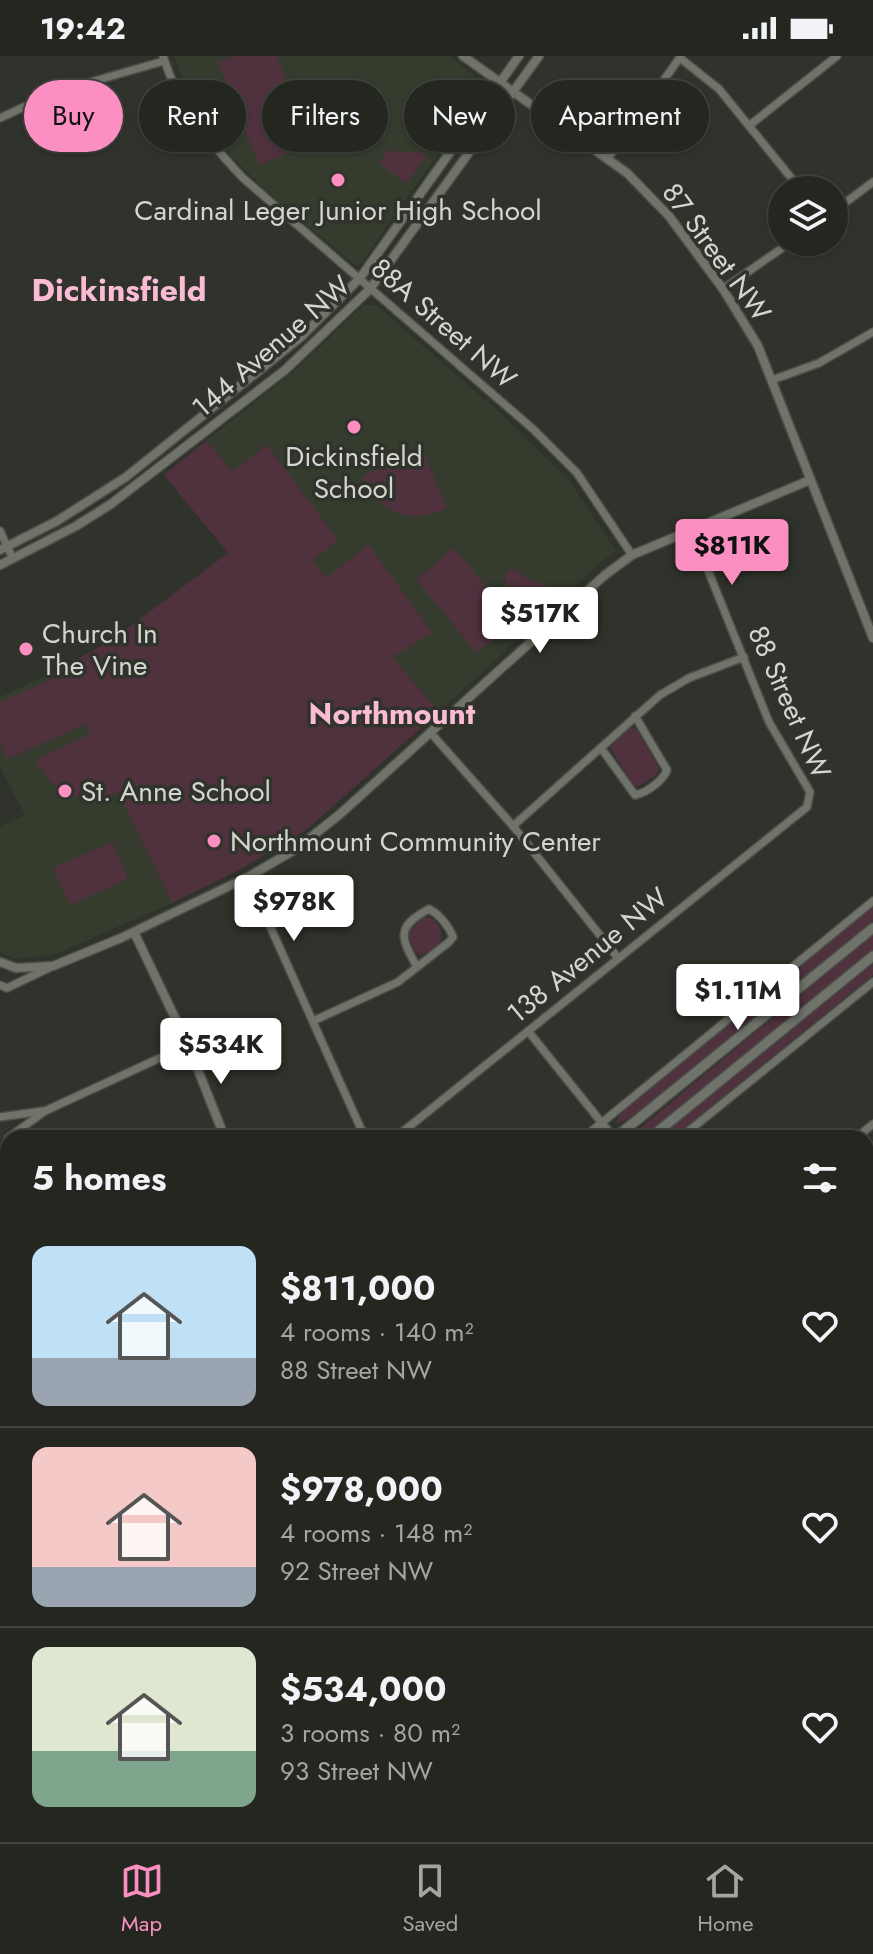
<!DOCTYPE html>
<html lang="en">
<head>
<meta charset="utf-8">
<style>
  :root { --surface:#242620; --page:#30322d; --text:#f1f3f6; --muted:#a3a5a5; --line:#41433e; --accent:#fc8fc1 }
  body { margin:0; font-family:Jost,sans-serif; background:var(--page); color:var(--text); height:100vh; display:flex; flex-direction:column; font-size:30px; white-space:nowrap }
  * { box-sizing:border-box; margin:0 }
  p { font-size:26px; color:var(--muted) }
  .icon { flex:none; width:44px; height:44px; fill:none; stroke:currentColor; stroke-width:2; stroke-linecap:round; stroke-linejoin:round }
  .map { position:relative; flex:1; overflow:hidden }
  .panel { position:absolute; left:0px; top:1074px; width:874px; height:712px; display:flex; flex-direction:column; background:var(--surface); border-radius:24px 24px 0 0; box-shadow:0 2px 6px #0004,0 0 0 2px var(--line) }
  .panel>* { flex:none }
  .banner { position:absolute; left:24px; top:24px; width:826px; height:72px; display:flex; gap:16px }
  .controls { position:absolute; left:768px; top:120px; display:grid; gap:16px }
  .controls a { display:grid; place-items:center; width:80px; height:80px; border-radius:50%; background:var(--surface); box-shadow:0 2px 6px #0004,0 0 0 2px var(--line); font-size:40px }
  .price { position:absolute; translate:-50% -68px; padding:0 18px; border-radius:8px; background:#fff; color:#222; font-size:26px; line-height:52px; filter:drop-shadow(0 2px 4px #0008) }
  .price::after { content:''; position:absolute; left:50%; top:48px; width:24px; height:18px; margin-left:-12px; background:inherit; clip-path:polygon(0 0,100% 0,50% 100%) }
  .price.on { background:var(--accent); color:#111 }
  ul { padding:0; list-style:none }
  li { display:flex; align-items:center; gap:24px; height:200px; padding:0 32px }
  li+li { border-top:2px solid var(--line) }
  li span { display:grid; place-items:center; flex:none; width:224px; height:160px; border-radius:16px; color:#555 }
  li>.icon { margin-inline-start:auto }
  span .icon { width:96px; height:96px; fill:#fffc; stroke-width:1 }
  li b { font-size:34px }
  h2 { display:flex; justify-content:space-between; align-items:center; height:96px; padding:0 32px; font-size:34px }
  .pill { padding:0 28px; border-radius:36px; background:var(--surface); box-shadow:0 2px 6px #0004,0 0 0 2px var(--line); font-size:28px; line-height:72px }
  .pill.on { background:var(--accent); color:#111 }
  .status { display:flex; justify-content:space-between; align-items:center; height:56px; padding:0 40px; background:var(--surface); direction:ltr }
  .status svg { height:22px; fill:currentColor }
  .menu { display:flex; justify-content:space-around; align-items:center; height:112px; border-top:2px solid var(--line); background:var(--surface); font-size:22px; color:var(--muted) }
  .menu a { display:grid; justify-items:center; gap:4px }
  .menu .on { color:var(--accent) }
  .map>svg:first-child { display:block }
</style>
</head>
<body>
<div class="status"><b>19:42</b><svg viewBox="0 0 49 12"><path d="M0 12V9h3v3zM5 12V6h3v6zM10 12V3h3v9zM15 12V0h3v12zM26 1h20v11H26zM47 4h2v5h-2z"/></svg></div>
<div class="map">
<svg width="873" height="1786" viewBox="0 0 873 1786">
  <rect width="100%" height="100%" fill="#30332b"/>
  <g fill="#353b2d">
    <polygon points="174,0 449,0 481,25 485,32 358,211 275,143 233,102 205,67 184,28"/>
    <polygon points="364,249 376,249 500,357 568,423 616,495 601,506 439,656 206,385 299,311"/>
    <polygon points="59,613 172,847 56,898 14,903 0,896 0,771 25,759 0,711 0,641"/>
    <polygon points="8,1250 8,1484 0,1490 0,1256"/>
    <polygon points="90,1778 316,1778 306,1786 96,1786"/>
    <polygon points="635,1778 814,1778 804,1786 641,1786"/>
  </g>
  <g fill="#50323f">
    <polygon points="234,0 277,0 312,88 259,109 218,6"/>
    <polygon points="387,95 423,97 426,101 408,126 404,126 379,107"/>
    <path d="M206 385 233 415 267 389 338 484 312 505 326 522 369 489 432 577 392 601 439 656 306 774 243 812 172 847 118 736C82 750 53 740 36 704L90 678 86 668 7 703 0 687V646L61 619 59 613 112 584 228 497 164 419Z"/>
    <path d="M419 394 424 397 447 452C410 469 380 458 362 421Z"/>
    <polygon points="454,492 515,566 477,597 416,524"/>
    <path d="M510 513 517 514C528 526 533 524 547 530L550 540 542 546 532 541H523L514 532 507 530 504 520Z"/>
    <polygon points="633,672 637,674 659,712 657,718 639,730 633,729 610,691 628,673"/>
    <polygon points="112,786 128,823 70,849 53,812"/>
    <polygon points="873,851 873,865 629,1063 618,1067 616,1066 622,1055"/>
    <path d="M429 861C451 876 442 893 419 899L414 895 408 877 423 862Z"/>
    <polygon points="873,879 873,894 646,1079 633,1082 639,1073"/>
    <polygon points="873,908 873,919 672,1082 659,1082"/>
  </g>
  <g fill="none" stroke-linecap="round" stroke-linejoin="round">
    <defs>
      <g id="minor">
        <path d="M163 0C178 49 209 86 243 122L533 373 577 417 632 499"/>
        <polyline points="680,2 719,33 801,134"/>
        <polyline points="0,62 56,36 164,5"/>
        <polyline points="750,69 837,0"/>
        <polyline points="608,102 681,0"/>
        <polyline points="834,155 873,126"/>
        <polyline points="723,233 791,186"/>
        <polyline points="772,324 819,307 873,276"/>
        <polyline points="0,475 13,503"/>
        <polyline points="430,676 513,770 618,902"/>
        <path d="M601 692 635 739C646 737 663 725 667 714L635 660"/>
        <polyline points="513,770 660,639 689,622 744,601"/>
        <polyline points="248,821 361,1073 371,1082"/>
        <polyline points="0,929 7,932 51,911"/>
        <path d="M313 965 398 926 449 886 453 881C449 870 439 858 429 853 395 871 401 882 417 911"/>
        <polyline points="528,975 614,1082"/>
        <polyline points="0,1061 43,1055"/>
        <polyline points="8,1082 45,1055 188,989"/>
        <polyline points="395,1082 807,751 810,736 769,666 691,472"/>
        <polyline points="583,1082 873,845"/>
        <polyline points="680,1082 873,926"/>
        <polyline points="856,1082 873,1068"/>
        <polyline points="866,1229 873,1238"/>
        <polyline points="0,1236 8,1230"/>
        <polyline points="866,1325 873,1319"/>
        <polyline points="866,1562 873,1563"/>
        <polyline points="866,1730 873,1739"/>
        <polyline points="620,1778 627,1786"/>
        <polyline points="520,1786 530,1778"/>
      </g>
      <g id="tertiary">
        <polyline points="463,0 627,117 669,160 723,233 758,290 873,582"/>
        <polyline points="0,494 57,465 126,421 301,281 360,222 519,0"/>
        <polyline points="0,509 76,470 111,448 285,314 370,233 539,0"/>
        <polyline points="134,876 188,989 225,1082"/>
        <polyline points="0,906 16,912 53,910 121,882 248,821 296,793 339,759 605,519 632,499 810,424"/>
        <polyline points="866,1446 873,1446"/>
        <polyline points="313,1786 323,1778"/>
      </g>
      <g id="secondary">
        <polyline points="615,1082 873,872"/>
        <polyline points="650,1082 873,900"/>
        <polyline points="0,1590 8,1584"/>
      </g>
      <g id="primary">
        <polyline points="0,1558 3,1558"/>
        <polyline points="0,1573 8,1567"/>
        <polyline points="0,1600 8,1591"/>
        <polyline points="0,1694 8,1704"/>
        <polyline points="0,1727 8,1737"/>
        <polyline points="42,1778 49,1786"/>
        <polyline points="66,1778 72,1786"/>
      </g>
    </defs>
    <use href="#minor" stroke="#4c4f48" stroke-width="10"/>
    <use href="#tertiary" stroke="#4c4f48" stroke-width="11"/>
    <use href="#secondary" stroke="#4c4f48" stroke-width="12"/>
    <use href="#primary" stroke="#4c4f48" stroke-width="14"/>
    <use href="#minor" stroke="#6f7369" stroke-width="7"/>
    <use href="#tertiary" stroke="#6f7369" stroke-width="8"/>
    <use href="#secondary" stroke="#6f7369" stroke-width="9"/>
    <use href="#primary" stroke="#92a277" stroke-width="11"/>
  </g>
  <g fill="#fc8fc1" stroke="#30332b" stroke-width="3">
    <circle cx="338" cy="124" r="8"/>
    <circle cx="354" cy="371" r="8"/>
    <circle cx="26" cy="593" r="8"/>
    <circle cx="65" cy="735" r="8"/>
    <circle cx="214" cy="785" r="8"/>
  </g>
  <g text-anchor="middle" stroke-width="7" stroke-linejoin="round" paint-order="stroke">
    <g font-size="28" fill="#d3d5cf" stroke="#30332b" text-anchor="start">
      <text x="338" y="164" text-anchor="middle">Cardinal Leger Junior High School</text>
      <text x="354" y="410" text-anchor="middle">Dickinsfield<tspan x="354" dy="32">School</tspan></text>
      <text x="42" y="587">Church In<tspan x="42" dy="32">The Vine</tspan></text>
      <text x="81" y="745">St. Anne School</text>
      <text x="230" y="795">Northmount Community Center</text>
    </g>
    <g font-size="28" fill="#d3d5cf" stroke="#30332b">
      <text transform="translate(717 196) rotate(54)" y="10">87 Street NW</text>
      <text transform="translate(444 267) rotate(41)" y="10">88A Street NW</text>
      <text transform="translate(271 290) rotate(-41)" y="10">144 Avenue NW</text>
      <text transform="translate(790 646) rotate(66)" y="10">88 Street NW</text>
      <text transform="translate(587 899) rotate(-39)" y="10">138 Avenue NW</text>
    </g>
    <g font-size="30" font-weight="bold" fill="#fabbd5" stroke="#30332b">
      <text x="392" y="668">Northmount</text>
    </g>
    <g font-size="32" font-weight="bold" fill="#fabbd5" stroke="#30332b">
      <text x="119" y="245">Dickinsfield</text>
    </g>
  </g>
</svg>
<div class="controls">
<a><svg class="icon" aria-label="layers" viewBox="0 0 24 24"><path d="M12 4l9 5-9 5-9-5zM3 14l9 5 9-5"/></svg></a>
</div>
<b class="price on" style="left:732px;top:531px">$811K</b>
<b class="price" style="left:540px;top:599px">$517K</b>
<b class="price" style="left:294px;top:887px">$978K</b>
<b class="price" style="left:738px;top:976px">$1.11M</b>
<b class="price" style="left:221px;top:1030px">$534K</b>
<div class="banner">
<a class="pill on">Buy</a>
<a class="pill">Rent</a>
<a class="pill">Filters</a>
<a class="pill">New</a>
<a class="pill">Apartment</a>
</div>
<section class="panel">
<h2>5 homes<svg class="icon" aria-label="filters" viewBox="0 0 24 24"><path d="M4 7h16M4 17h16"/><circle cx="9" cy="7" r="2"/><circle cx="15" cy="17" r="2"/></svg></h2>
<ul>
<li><span style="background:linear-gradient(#bfe0f5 70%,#9aa5b1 0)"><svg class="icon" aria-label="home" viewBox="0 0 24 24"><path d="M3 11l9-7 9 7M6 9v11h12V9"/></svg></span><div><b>$811,000</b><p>4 rooms · 140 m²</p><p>88 Street NW</p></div><svg class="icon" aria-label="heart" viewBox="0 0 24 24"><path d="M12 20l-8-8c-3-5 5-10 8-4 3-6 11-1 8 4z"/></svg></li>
<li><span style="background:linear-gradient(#f6c9c9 75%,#9aa5b1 0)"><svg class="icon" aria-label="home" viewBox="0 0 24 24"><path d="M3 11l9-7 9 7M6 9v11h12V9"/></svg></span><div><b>$978,000</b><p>4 rooms · 148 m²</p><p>92 Street NW</p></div><svg class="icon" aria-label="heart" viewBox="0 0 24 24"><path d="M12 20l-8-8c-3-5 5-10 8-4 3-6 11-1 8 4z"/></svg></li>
<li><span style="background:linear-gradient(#dfe7d0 65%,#7fa58c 0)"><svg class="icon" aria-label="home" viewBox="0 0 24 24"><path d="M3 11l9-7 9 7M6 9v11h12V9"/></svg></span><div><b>$534,000</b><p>3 rooms · 80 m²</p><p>93 Street NW</p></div><svg class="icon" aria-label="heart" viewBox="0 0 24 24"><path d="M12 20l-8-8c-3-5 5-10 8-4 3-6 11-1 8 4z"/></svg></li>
</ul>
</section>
</div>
<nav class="menu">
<a class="on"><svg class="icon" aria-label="map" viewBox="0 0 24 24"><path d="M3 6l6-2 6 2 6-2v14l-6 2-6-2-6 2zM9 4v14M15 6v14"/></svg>Map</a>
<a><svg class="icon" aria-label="saved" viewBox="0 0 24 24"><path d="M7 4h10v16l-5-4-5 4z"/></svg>Saved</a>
<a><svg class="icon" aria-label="home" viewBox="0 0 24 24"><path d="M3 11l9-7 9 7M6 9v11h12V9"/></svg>Home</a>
</nav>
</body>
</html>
